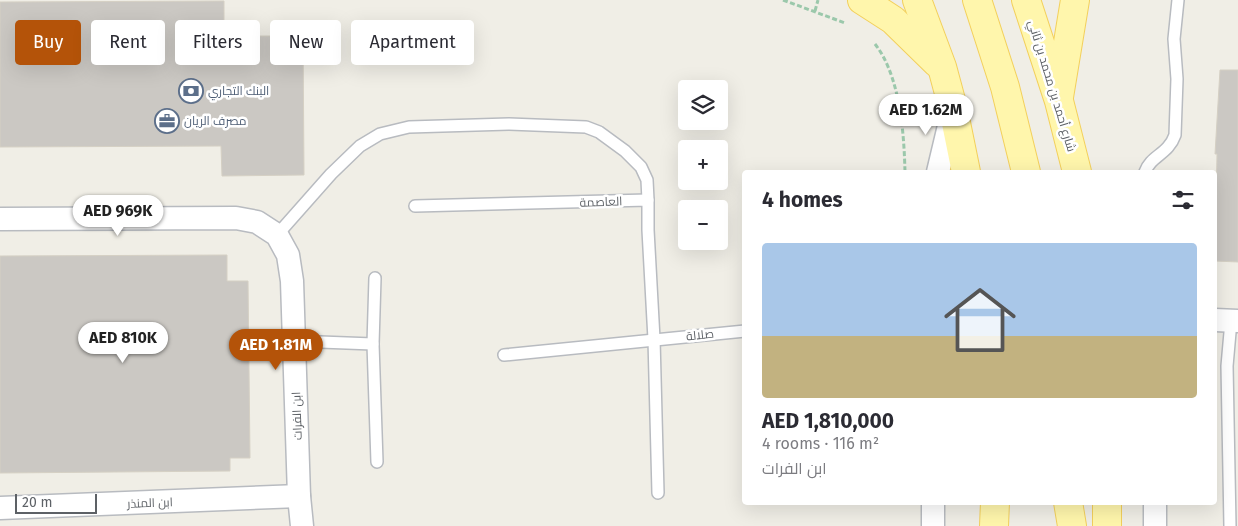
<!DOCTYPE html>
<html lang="en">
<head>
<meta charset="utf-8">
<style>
  :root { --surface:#fff; --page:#f2f2f3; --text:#2b2b33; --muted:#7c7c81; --line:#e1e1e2; --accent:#b45309 }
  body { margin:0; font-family:"Fira Sans",Cairo,sans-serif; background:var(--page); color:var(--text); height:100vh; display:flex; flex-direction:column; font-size:19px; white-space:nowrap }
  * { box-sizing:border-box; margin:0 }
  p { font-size:16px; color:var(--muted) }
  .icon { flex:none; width:28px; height:28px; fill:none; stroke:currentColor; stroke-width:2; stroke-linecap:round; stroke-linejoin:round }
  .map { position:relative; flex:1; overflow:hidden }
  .drawer { position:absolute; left:742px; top:170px; width:475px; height:335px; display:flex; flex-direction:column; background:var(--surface); border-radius:5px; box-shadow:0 5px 20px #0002 }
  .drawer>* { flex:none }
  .banner { position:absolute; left:15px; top:20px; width:475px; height:45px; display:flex; gap:10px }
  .fabs { position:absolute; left:678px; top:80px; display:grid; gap:10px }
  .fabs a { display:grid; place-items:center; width:50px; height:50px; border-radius:5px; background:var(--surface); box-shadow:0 5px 20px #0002; font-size:25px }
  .scale { position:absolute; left:15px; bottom:12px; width:82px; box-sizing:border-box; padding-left:5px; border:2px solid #5d6166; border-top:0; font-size:14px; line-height:18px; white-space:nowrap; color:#5d6166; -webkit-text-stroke:4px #fff; paint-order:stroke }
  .price { position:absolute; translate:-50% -42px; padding:0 11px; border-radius:18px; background:#fff; color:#222; font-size:16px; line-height:32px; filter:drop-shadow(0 1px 2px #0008) }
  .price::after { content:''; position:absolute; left:50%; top:30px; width:15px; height:11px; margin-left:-8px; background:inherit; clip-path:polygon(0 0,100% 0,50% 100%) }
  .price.current { background:var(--accent); color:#fff }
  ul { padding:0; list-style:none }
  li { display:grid; align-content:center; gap:10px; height:265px; padding:0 20px }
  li+li { border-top:1px solid var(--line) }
  li span { display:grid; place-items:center; height:155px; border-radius:5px; color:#555 }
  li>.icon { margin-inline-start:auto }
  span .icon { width:90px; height:90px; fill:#fffc; stroke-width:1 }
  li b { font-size:21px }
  h2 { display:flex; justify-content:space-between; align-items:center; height:60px; padding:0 20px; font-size:21px }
  .chip { padding:0 18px; border-radius:5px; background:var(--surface); box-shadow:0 5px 20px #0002; font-size:18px; line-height:45px }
  .chip.current { background:var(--accent); color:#fff }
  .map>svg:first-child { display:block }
</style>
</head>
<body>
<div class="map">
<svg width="1238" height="526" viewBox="0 0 1238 526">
  <rect width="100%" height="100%" fill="#f0eee6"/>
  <g fill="#cbc8c3" stroke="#d5d0c4">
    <polygon points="224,1 224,36 303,36 304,175 222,176 221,146 0,147 0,2"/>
    <polygon points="1220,70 1238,70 1238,262 1215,261 1217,154 1215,154"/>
    <polygon points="227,255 227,281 248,281 250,458 230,458 230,471 0,473 0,256"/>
  </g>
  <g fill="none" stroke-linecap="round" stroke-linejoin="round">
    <defs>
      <g id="lane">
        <path d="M1145 172C1151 155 1168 155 1175 135L1177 79 1174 39 1178 0"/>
        <polyline points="415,206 648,200 648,230 654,339 658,493"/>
        <polyline points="277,235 331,174 360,146 380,134 409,127 509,124 586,127 599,132 625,151 641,167 647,180 648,200"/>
        <polyline points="375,278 373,344 377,462"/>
        <polyline points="294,341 373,344"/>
        <polyline points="504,355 745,331"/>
        <polyline points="1230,526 1227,366 1231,321"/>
      </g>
      <g id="street">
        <polyline points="938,172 953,109"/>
        <polyline points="0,219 236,218 257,222 277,235 288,255 292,281 299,496 302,526"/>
        <polyline points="1215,320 1238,321"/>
        <polyline points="933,502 933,526"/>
        <polyline points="1155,502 1155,526"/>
        <polyline points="0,508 299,496"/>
      </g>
      <g id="primary">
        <polyline points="862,0 893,20 937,63"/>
        <polyline points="917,0 942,67 953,108 966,172"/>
        <polyline points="977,0 1005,87 1026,172"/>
        <polyline points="1026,0 1059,101 1077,172"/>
        <polyline points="1059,97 1075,0"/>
        <polyline points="1068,502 1072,526"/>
        <polyline points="1107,502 1107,526"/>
        <polyline points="994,526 995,502"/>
      </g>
    </defs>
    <use href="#lane" stroke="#b8bbc0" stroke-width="14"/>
    <use href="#street" stroke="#b8bbc0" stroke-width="25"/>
    <use href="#primary" stroke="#f3d05c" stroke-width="30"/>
    <g stroke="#9bc8ab" stroke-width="3" stroke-dasharray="5 2.5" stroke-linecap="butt">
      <polyline points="783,0 845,23"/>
      <polyline points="815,11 818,0"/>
      <path d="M875 44C900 76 904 132 905 172"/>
    </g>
    <use href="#lane" stroke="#fff" stroke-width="11"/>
    <use href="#street" stroke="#fff" stroke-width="22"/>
    <use href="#primary" stroke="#fff6ac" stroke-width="28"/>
  </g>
  <defs>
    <symbol id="bank-ring" viewBox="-11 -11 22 22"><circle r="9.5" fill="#fff" stroke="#5c6f8a" stroke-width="1.5"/><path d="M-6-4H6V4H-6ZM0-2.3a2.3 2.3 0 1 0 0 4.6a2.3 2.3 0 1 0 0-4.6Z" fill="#5c6f8a"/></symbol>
    <symbol id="office-ring" viewBox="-11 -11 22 22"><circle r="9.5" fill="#fff" stroke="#5c6f8a" stroke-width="1.5"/><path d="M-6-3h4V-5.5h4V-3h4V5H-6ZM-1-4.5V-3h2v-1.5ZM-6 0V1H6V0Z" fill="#5c6f8a"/></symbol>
  </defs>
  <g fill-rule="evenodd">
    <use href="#bank-ring" x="177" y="77" width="28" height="28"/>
    <use href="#office-ring" x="153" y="107" width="28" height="28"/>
  </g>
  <g text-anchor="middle" stroke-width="5" stroke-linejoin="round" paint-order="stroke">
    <g font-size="12" fill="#5d6166" stroke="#fff">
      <text transform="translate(1052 86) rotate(73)" y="4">شارع أحمد بن محمد بن ثاني</text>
      <text transform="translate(601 202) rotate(-2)" y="4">العاصمة</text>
      <text transform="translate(700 335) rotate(-6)" y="4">صلالة</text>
      <text transform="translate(297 416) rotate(-92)" y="4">ابن الفرات</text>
      <text transform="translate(150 503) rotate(-2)" y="4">ابن المنذر</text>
    </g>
    <g font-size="12" fill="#4e5e75" stroke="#fff" text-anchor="start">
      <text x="208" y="95">البنك التجاري</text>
      <text x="184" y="125">مصرف الريان</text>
    </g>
  </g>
</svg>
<div class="fabs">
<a><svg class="icon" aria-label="layers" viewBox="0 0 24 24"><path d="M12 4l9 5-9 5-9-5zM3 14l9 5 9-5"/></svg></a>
<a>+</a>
<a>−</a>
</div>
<div class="scale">20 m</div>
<b class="price" style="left:926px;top:136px">AED 1.62M</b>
<b class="price" style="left:118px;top:237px">AED 969K</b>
<b class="price" style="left:123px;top:364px">AED 810K</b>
<b class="price current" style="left:276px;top:371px">AED 1.81M</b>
<div class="banner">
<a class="chip current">Buy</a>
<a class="chip">Rent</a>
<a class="chip">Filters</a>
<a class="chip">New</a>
<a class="chip">Apartment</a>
</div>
<section class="drawer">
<h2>4 homes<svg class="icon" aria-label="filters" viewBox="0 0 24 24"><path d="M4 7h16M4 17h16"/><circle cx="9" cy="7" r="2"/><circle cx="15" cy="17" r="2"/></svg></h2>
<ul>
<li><span style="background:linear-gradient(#a9c7e8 60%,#c2b280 0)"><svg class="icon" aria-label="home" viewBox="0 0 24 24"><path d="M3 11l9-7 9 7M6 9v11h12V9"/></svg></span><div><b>AED 1,810,000</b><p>4 rooms · 116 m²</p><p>ابن الفرات</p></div></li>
</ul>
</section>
</div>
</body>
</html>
